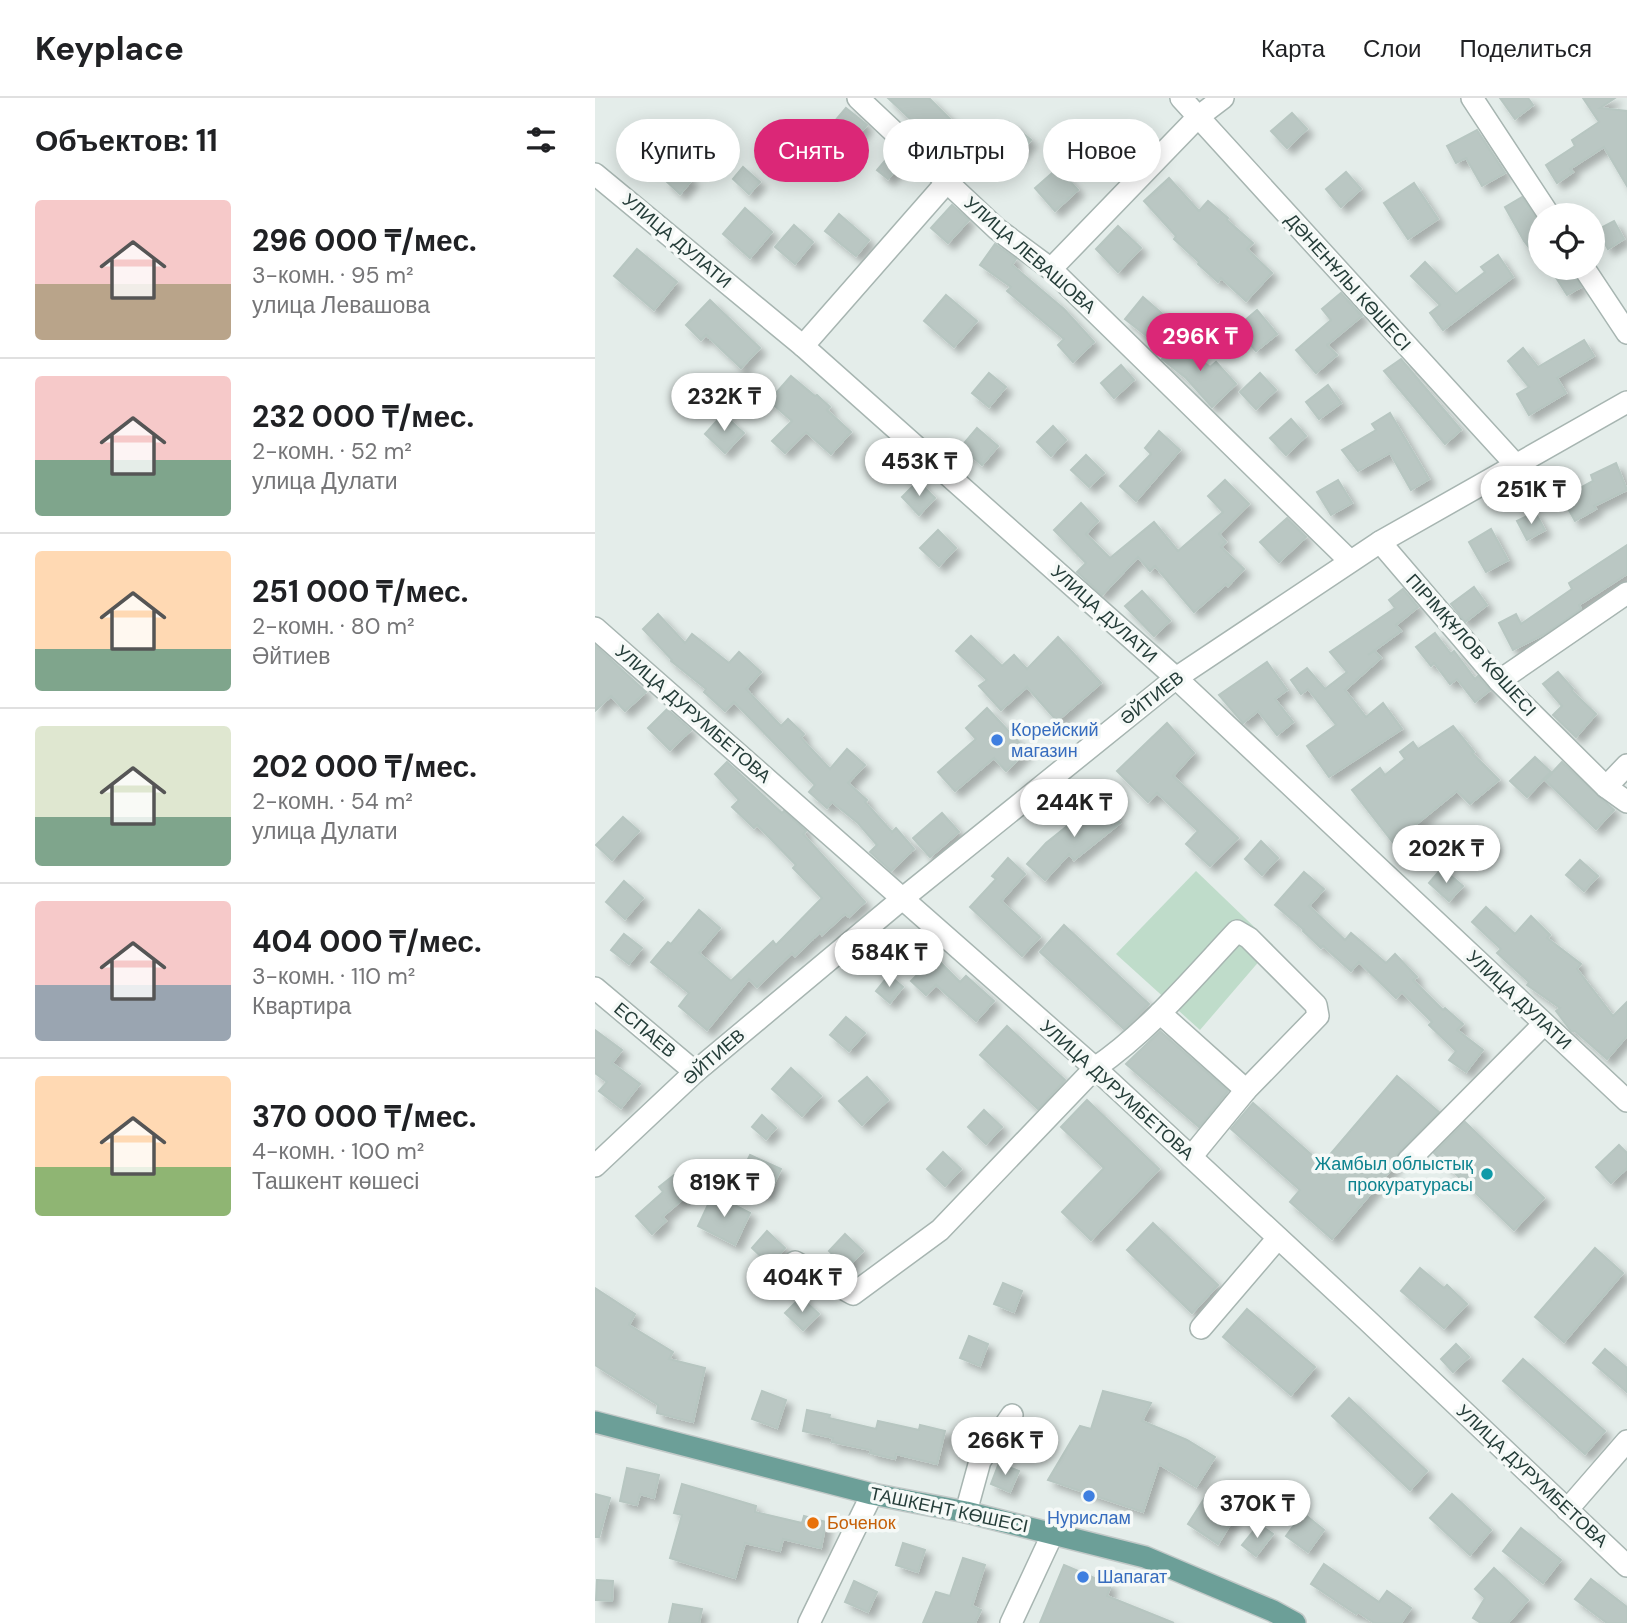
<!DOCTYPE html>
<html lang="ru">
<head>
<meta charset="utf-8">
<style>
  :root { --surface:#fff; --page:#f6f6f6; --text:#202124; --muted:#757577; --line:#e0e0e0; --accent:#db2777 }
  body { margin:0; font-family:"DM Sans",sans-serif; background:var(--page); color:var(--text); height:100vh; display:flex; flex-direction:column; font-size:26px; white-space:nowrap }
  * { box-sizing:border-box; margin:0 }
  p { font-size:23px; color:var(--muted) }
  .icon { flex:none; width:38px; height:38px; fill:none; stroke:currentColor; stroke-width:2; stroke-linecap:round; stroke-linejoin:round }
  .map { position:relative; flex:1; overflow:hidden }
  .sheet { display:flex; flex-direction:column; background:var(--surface); width:595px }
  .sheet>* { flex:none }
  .hud { position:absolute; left:21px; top:21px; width:665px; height:63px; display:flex; gap:14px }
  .buttons { position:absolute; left:933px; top:105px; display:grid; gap:14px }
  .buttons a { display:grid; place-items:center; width:77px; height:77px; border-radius:50%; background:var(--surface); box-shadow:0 4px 18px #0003; font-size:35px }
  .price { position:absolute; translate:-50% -60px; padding:0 16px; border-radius:24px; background:#fff; color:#222; font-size:23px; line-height:46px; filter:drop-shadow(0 2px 4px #0008) }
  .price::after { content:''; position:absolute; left:50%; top:42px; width:21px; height:16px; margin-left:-10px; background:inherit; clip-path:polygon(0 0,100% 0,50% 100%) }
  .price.on { background:var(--accent); color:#fff }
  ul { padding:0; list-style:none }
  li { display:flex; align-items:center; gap:21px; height:175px; padding:0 35px }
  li+li { border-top:2px solid var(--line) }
  li span { display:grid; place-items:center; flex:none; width:196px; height:140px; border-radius:7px; color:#555 }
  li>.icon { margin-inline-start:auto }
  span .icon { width:84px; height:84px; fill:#fffc; stroke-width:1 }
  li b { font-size:30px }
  h2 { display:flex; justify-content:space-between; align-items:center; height:84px; padding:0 35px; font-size:30px }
  .tag { padding:0 24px; border-radius:32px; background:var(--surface); box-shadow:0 4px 18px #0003; font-size:24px; line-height:63px }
  .tag.on { background:var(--accent); color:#fff }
  header { display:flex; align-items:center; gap:42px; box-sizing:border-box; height:98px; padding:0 35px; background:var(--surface); border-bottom:2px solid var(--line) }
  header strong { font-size:33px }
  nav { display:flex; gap:38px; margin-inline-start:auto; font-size:24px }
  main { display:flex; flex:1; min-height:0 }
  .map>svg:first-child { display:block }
</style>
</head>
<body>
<header>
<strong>Keyplace</strong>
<nav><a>Карта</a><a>Слои</a><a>Поделиться</a></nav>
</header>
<main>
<section class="sheet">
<h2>Объектов: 11<svg class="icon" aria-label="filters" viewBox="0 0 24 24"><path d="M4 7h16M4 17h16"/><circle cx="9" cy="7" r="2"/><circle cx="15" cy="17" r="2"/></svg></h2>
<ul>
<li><span style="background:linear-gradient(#f6c9c9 60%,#b9a48a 0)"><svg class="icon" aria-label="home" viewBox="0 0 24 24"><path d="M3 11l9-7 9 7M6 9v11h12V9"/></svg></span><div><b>296 000 ₸/мес.</b><p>3-комн. · 95 m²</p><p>улица Левашова</p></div></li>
<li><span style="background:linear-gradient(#f6c9c9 60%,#7fa58c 0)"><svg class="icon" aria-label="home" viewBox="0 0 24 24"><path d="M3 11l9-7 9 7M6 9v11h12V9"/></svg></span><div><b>232 000 ₸/мес.</b><p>2-комн. · 52 m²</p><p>улица Дулати</p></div></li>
<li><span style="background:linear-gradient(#ffd9b3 70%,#7fa58c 0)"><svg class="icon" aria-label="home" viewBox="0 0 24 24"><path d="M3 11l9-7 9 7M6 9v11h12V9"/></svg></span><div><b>251 000 ₸/мес.</b><p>2-комн. · 80 m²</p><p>Әйтиев</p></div></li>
<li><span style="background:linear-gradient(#dfe7d0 65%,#7fa58c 0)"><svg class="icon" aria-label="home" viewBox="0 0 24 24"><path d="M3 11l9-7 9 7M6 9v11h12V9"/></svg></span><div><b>202 000 ₸/мес.</b><p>2-комн. · 54 m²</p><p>улица Дулати</p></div></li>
<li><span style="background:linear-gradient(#f6c9c9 60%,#9aa5b1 0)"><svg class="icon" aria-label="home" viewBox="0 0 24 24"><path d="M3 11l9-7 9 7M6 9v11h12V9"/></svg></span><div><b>404 000 ₸/мес.</b><p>3-комн. · 110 m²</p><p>Квартира</p></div></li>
<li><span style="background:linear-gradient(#ffd9b3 65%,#8fb573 0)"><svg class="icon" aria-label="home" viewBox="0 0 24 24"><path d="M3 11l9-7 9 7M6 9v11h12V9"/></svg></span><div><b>370 000 ₸/мес.</b><p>4-комн. · 100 m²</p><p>Ташкент көшесі</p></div></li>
</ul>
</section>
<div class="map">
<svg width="1032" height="1525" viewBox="0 0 1032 1525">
  <defs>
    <filter id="shadow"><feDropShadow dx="6" dy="6" stdDeviation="3.5" flood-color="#0004"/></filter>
  </defs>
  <rect width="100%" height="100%" fill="#e4edea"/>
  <polygon fill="#bfdcca" points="601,773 678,847 605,932 521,856"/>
  <g fill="#bac7c3" stroke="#b7c6c1" stroke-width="2" filter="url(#shadow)">
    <polygon points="293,0 334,0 363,29 344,48"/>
    <polygon points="905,0 933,0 938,7 920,21"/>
    <polygon points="988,0 1020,0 1005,10 1032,13 1032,88 1009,49 975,71 978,74 962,85 951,67 980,48 977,42 1004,24"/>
    <polygon points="251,10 272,27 254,48 234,30"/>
    <polygon points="697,15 712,31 692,50 676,33"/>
    <polygon points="515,23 530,39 512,56 496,40"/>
    <polygon points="414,24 436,42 420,61 398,43"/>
    <polygon points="882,32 910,75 887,88 871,60 861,65 852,48"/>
    <polygon points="299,52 309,62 293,81 282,72"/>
    <polygon points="83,69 97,82 85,96 71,83"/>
    <polygon points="148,69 165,84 154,96 138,81"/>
    <polygon points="463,70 483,92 460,113 440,90"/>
    <polygon points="751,74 766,91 746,109 731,91"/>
    <polygon points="574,80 604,113 613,103 633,120 632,122 658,145 652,151 677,175 651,203 626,180 623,184 603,166 604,164 579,141 581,138 549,103"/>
    <polygon points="819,85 843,121 813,141 789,105"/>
    <polygon points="927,99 945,126 945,164 929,143 910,109"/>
    <polygon points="357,107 374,122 353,145 336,130"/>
    <polygon points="150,110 177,134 155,160 128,136"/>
    <polygon points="244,116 274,142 261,158 230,133"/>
    <polygon points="1019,123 1029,141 1013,151 1002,132"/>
    <polygon points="199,127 218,144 200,166 180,149"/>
    <polygon points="523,128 546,150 523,174 501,151"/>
    <polygon points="400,146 421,161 417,167 469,211 499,244 478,264 463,247 469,241 412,193 416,189 385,167"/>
    <polygon points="42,151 82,184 59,212 19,178"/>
    <polygon points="903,157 918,179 848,232 835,215 845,207 816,178 830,164 861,196 890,174 886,169"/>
    <polygon points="972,170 976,170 986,189 972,197 960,178"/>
    <polygon points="746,195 767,218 732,247 742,257 721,275 701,252 736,222 727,211"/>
    <polygon points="351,197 382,223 359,249 329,223"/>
    <polygon points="548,199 570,218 553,239 530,221"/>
    <polygon points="115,202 165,250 146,270 111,237 106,242 91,227"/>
    <polygon points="662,212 682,236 661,253 641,230"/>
    <polygon points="583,242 615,269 621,264 641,286 617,309 591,280 567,261"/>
    <polygon points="989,242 999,258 962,280 971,295 934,317 922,296 934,289 913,263 928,250 943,269"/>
    <polygon points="806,261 866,332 850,346 789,273"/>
    <polygon points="526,267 539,282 519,300 506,285"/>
    <polygon points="394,275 411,289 394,309 377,295"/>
    <polygon points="665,275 681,292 661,311 645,294"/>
    <polygon points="196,278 220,298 222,297 235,309 232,312 256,334 236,356 211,334 190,355 177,343 197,323 174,303"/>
    <polygon points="733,287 746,305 724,321 711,304"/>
    <polygon points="795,315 834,381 816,392 795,355 763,373 747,352 781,332 777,326"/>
    <polygon points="128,316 149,335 130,355 110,336"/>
    <polygon points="696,321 711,338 691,357 675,340"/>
    <polygon points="458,328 471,342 456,358 442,344"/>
    <polygon points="382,330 403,348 387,367 366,349"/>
    <polygon points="564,333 585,352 541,403 525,388 556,356 550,350"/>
    <polygon points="491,357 509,375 494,389 476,372"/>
    <polygon points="1021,365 1032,392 999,408 1001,411 980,423 967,400 998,383 996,377"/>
    <polygon points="630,382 654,406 624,436 631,444 626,449 649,471 633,488 631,486 599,514 560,468 555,473 543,459 507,497 482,474 491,465 459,432 486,405 503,423 491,436 515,460 559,424 583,453 628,414 613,398"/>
    <polygon points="743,382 757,405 736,417 722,394"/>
    <polygon points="323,383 340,400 324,417 307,399"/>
    <polygon points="940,414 950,432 932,442 922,423"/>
    <polygon points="692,420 711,439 684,464 665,444"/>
    <polygon points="896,431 913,462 891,474 874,444"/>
    <polygon points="343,432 361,450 344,468 325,450"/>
    <polygon points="1032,447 1032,476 984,507 986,511 950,536 918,552 904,525 921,516 926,526 977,491 974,485"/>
    <polygon points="879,489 892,507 870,524 856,506"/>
    <polygon points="808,491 823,509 801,527 806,533 773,557 780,553 786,560 750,592 771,619 788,605 807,631 734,679 712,648 741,627 713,591 706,596 696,582 712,570 730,591 752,574 735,554 800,510 794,502"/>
    <polygon points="547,493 575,523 559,538 530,508"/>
    <polygon points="63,516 90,545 97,536 134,565 144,554 166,574 151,591 186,628 193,621 209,636 206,640 235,671 252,651 270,667 253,685 272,702 270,704 297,734 301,730 319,751 296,773 275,754 282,747 263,725 237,704 232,710 214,694 220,687 139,604 130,613 109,594 111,591 76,563 77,562 48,531"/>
    <polygon points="840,535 856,556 859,553 880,581 883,578 895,592 880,604 862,581 855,586 839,565 836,568 821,549"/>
    <polygon points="376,538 407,568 419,557 432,571 463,539 506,585 462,623 432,589 406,612 384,588 392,582 361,553"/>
    <polygon points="0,547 51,594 30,613 16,598 0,613"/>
    <polygon points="672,564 692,592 680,601 698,624 682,637 663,613 648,625 624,597"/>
    <polygon points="963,574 978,591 977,593 1001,616 981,639 958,617 967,608 948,586"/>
    <polygon points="392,610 432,653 411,673 399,660 360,693 343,674 381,641 371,630"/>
    <polygon points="72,611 96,632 75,652 53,630"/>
    <polygon points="572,625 599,655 578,678 643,740 615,768 591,746 603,733 562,695 553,704 522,673"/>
    <polygon points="858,628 879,654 877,655 904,682 875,706 862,693 819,728 823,733 803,751 757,692 785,670 790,677 810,661 805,654 818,644 823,651"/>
    <polygon points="940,659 956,674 932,699 915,683"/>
    <polygon points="132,664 187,715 189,713 211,733 208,736 270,804 254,819 250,816 227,837 225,834 200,858 197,855 162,889 154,881 112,932 84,908 94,895 56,864 73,844 76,846 104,812 125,830 104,855 136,883 178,843 181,847 227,800 198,770 201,767 162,727 159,730 137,709 144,702 120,676"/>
    <polygon points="967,664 1019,712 1001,731 950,682"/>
    <polygon points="506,701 525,725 479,762 474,756 450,782 432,766 451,745"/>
    <polygon points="347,715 364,734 335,759 318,740"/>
    <polygon points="28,719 44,733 17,762 1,747"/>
    <polygon points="880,729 900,748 886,763 866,744"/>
    <polygon points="666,743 683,760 667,777 650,761"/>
    <polygon points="413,760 430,776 406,803 445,839 427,858 375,809 401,781 397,778"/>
    <polygon points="985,762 1003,778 989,793 971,777"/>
    <polygon points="847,770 868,788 854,803 834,785"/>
    <polygon points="709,774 729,791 714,808 750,842 756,835 791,865 800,856 822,879 818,882 848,912 850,910 868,926 862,932 888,952 871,974 854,962 861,953 834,927 837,924 807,894 801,900 764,864 756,873 728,848 726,850 708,833 709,832 680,807"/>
    <polygon points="29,783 48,800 30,821 11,804"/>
    <polygon points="891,809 920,836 936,818 955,837 952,840 986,866 982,871 1018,918 1032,904 1032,938 1012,961 980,933 976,933 961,913 965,910 932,887 934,884 902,855 906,851 877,824"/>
    <polygon points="469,827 554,906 529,931 445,854"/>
    <polygon points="29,836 47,850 34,866 16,852"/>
    <polygon points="340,859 365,884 371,878 399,903 381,923 341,887 331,897 316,883"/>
    <polygon points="294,877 308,889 295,905 281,893"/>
    <polygon points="251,919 270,935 254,953 235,937"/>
    <polygon points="412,928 470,982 443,1011 385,957"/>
    <polygon points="0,932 27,952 17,965 45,986 26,1010 4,993 12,984 0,975"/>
    <polygon points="565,933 633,993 604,1029 531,966"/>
    <polygon points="196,970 226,998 207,1018 177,991"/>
    <polygon points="802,978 844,1014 804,1054 800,1060 800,1067 737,1141 695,1104 705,1092 636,1031 658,1005 727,1066"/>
    <polygon points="272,979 293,1002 267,1027 244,1003"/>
    <polygon points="492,1002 564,1071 496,1142 467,1114 509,1070 466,1029"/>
    <polygon points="389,1012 407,1029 391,1046 373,1029"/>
    <polygon points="167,1017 181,1030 171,1041 157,1029"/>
    <polygon points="870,1024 949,1100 919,1132 839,1055"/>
    <polygon points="1024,1047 1032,1055 1032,1070 1016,1085 1001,1069"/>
    <polygon points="348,1054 366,1071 350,1088 332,1071"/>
    <polygon points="155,1057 186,1071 173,1098 142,1084"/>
    <polygon points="79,1077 95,1095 67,1119 71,1123 57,1136 41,1118 68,1094 64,1089"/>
    <polygon points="118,1096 155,1115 140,1147 103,1128"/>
    <polygon points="558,1125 623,1187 597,1215 532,1152"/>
    <polygon points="172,1133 190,1150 175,1167 157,1150"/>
    <polygon points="250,1136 268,1153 252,1170 234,1153"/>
    <polygon points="1000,1150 1028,1175 969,1244 940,1219"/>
    <polygon points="825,1170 849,1190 852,1187 872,1206 849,1230 806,1193"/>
    <polygon points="408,1185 427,1193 419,1214 399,1206"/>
    <polygon points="0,1190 40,1216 34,1227 78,1254 74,1261 110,1270 98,1324 62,1315 63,1307 0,1267"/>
    <polygon points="206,1199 224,1216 208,1232 190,1215"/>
    <polygon points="652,1211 720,1269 696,1297 628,1239"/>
    <polygon points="374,1238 393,1246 385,1268 365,1260"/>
    <polygon points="861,1246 874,1259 858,1274 846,1261"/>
    <polygon points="1010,1251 1032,1270 1032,1294 998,1265"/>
    <polygon points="928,1261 1010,1333 990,1356 908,1283"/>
    <polygon points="167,1293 191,1302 182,1330 157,1321"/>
    <polygon points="508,1293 556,1305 547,1323 592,1342 620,1359 601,1389 564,1366 548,1414 453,1382 485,1328 496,1331"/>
    <polygon points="754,1300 832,1373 815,1392 737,1318"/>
    <polygon points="212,1312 235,1317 234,1320 281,1331 283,1323 324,1332 325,1327 350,1333 342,1366 301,1356 300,1361 275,1355 276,1352 237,1344 238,1340 208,1333"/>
    <polygon points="404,1365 424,1373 415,1394 396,1386"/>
    <polygon points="32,1370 64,1377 59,1400 45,1396 42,1407 25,1403"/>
    <polygon points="87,1386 161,1408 160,1414 207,1425 209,1418 231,1424 226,1450 188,1441 185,1453 150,1445 140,1480 75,1460 87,1417 79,1415"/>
    <polygon points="0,1396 15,1400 4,1439 0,1439"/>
    <polygon points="857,1396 896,1432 875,1457 835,1420"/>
    <polygon points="609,1401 639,1420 623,1446 593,1426"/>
    <polygon points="708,1415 729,1432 713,1454 691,1438"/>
    <polygon points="664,1426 678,1436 661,1458 647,1447"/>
    <polygon points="926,1430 966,1462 948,1485 908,1453"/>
    <polygon points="308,1445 330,1452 323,1474 301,1467"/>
    <polygon points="368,1460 390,1467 377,1508 386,1512 380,1525 328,1525 341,1494 355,1498"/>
    <polygon points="729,1466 784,1504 792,1493 816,1510 806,1525 779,1525 763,1514 761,1516 716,1486"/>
    <polygon points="469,1467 516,1487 512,1498 579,1525 445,1525"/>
    <polygon points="899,1470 933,1502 913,1525 886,1525 878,1520 890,1500 880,1491"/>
    <polygon points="996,1481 1032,1509 1032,1525 1012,1525 980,1501"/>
    <polygon points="2,1482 18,1483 17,1503 1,1502"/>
    <polygon points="259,1483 282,1494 273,1514 250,1504"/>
    <polygon points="78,1506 107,1511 104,1525 74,1525"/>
  </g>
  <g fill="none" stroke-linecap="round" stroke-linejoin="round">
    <defs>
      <g id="minor">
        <polyline points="263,0 402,131 456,171 755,463"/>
        <polyline points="586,0 921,367"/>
        <polyline points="877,0 954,117"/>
        <polyline points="0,76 208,248 581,580 1032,1003"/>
        <polyline points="989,170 1032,235"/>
        <polyline points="456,171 603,19 628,0"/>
        <polyline points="208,248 352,84"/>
        <polyline points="785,444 904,583 1011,689 1032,704"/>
        <polyline points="0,530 500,970 772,1222 1032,1468"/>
        <polyline points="904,583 1032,495"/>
        <polyline points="1011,689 1032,667"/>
        <polyline points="0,890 100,974"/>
        <polyline points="565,915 651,992"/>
        <polyline points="813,1063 949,926"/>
        <polyline points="0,1068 100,974 307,801 581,580 785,444 1032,304"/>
        <path d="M200 1164 258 1196 345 1132 500 970C554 933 597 881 642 833L654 840 721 907 723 918 651 992 596 1059"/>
        <polyline points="606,1230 683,1140"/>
        <polyline points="972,1412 1032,1343"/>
        <polyline points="371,1414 385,1363 417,1317"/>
        <polyline points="214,1525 277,1396"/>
        <polyline points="416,1525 458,1435"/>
      </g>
      <polyline id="major" points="0,1324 277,1396 371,1414 550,1459 678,1513 700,1525"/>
    </defs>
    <use href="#minor" stroke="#a7b5b1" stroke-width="24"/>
    <use href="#major" stroke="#c2c9c8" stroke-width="24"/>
    <use href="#minor" stroke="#fff" stroke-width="21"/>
    <use href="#major" stroke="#6c9f98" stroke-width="21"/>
  </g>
  <g fill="#3f7fe0" stroke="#f5f9f7" stroke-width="2.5">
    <circle cx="402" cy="642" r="7"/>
    <circle cx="494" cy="1398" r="7"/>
    <circle cx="488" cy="1479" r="7"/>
  </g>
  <circle fill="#0f9aa8" stroke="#f5f9f7" stroke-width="2.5" cx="892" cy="1076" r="7"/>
  <circle fill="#e8710a" stroke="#f5f9f7" stroke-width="2.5" cx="218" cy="1425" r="7"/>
  <g text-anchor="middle" stroke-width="7" stroke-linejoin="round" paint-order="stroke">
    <g font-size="18" fill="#253d39" stroke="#f5f9f7">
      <text transform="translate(82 143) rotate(40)" y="6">УЛИЦА ДУЛАТИ</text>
      <text transform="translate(435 157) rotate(41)" y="6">УЛИЦА ЛЕВАШОВА</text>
      <text transform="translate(753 184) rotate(48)" y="6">ДӘНЕНҰЛЫ КӨШЕСІ</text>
      <text transform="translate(509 516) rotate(42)" y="6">УЛИЦА ДУЛАТИ</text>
      <text transform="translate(876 547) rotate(48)" y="6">ПІРІМҚҰЛОВ КӨШЕСІ</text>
      <text transform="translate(557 600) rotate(-38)" y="6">ӘЙТИЕВ</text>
      <text transform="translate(98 616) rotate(41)" y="6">УЛИЦА ДУРУМБЕТОВА</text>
      <text transform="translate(924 902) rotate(43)" y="6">УЛИЦА ДУЛАТИ</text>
      <text transform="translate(50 932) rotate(40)" y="6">ЕСПАЕВ</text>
      <text transform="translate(119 959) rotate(-41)" y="6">ӘЙТИЕВ</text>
      <text transform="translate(522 992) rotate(42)" y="6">УЛИЦА ДУРУМБЕТОВА</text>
      <text transform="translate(937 1378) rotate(43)" y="6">УЛИЦА ДУРУМБЕТОВА</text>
      <text transform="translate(354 1412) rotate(12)" y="6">ТАШКЕНТ КӨШЕСІ</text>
    </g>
    <g font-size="18" fill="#366cbe" stroke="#f5f9f7" text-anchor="start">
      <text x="416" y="638">Корейский<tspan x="416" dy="21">магазин</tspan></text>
      <text x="494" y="1426" text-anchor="middle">Нурислам</text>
      <text x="502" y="1485">Шапагат</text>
    </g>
    <g font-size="18" fill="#0d838f" stroke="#f5f9f7" text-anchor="end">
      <text x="878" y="1072">Жамбыл облыстық<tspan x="878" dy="21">прокуратурасы</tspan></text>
    </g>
    <g font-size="18" fill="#c56008" stroke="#f5f9f7" text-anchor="start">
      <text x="232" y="1431">Боченок</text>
    </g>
  </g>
</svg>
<div class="buttons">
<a><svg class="icon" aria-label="locate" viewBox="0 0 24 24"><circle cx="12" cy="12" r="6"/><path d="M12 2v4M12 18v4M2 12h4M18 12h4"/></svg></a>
</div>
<b class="price on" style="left:605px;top:275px">296K ₸</b>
<b class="price" style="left:129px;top:335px">232K ₸</b>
<b class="price" style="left:324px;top:400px">453K ₸</b>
<b class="price" style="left:936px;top:428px">251K ₸</b>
<b class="price" style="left:479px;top:741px">244K ₸</b>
<b class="price" style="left:851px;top:787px">202K ₸</b>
<b class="price" style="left:294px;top:891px">584K ₸</b>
<b class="price" style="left:129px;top:1121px">819K ₸</b>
<b class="price" style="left:207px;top:1216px">404K ₸</b>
<b class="price" style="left:410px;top:1379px">266K ₸</b>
<b class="price" style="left:662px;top:1442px">370K ₸</b>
<div class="hud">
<a class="tag">Купить</a>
<a class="tag on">Снять</a>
<a class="tag">Фильтры</a>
<a class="tag">Новое</a>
</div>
</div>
</main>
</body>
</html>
